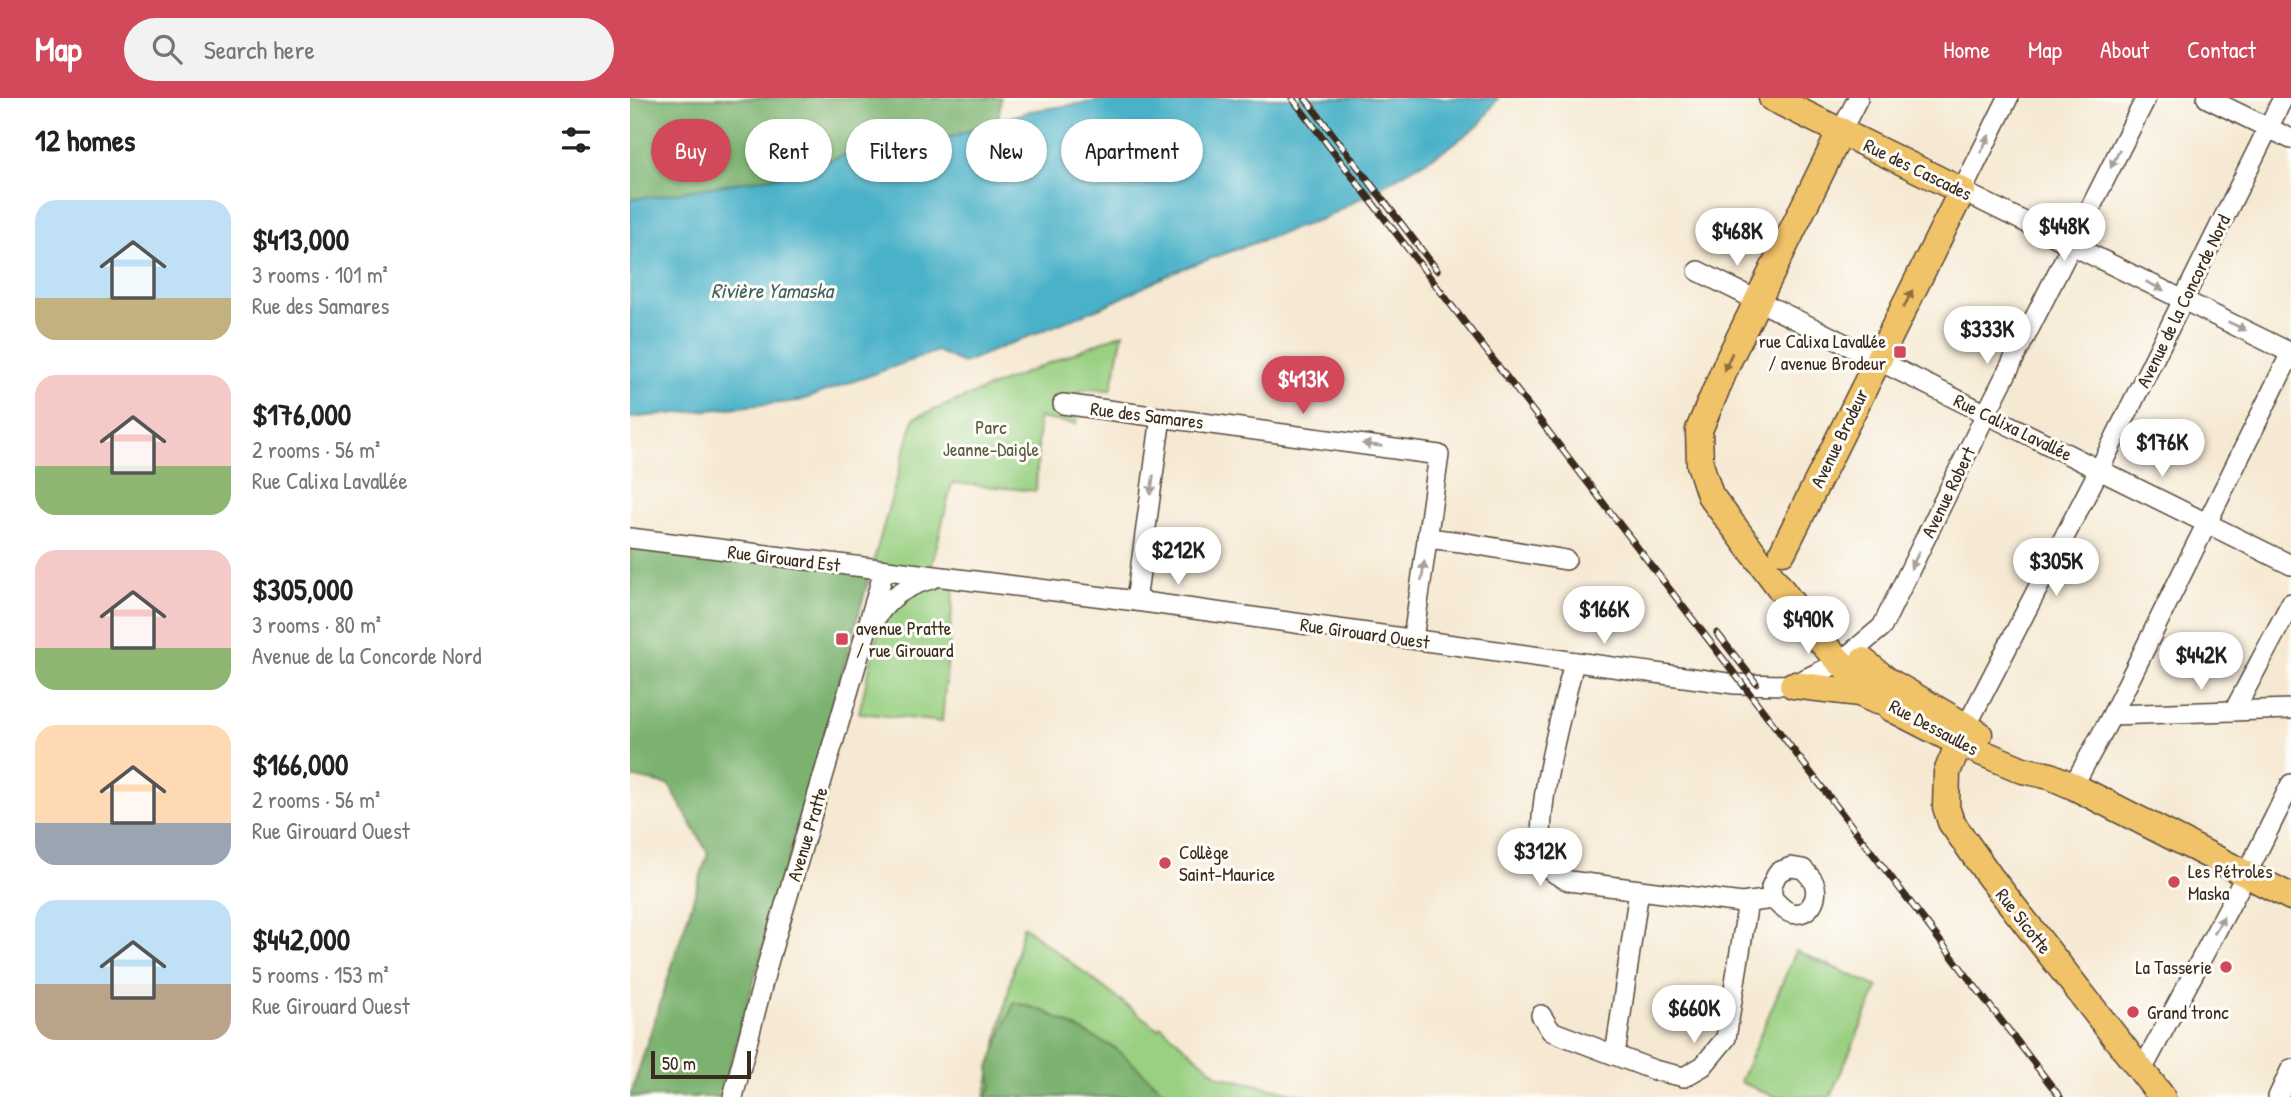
<!DOCTYPE html>
<html lang="en">
<head>
<meta charset="utf-8">
<style>
  :root { --surface:#fff; --page:#f2f2f2; --text:#222; --muted:#767676; --accent:#d1495b }
  body { margin:0; font-family:"Patrick Hand",sans-serif; background:var(--page); color:var(--text); height:100vh; display:flex; flex-direction:column; font-size:26px; white-space:nowrap }
  * { box-sizing:border-box; margin:0 }
  p { font-size:23px; color:var(--muted) }
  .icon { flex:none; width:38px; height:38px; fill:none; stroke:currentColor; stroke-width:2; stroke-linecap:round; stroke-linejoin:round }
  .map { position:relative; flex:1; overflow:hidden }
  .side { display:flex; flex-direction:column; background:var(--surface); width:630px }
  .side>* { flex:none }
  .hud { position:absolute; left:21px; top:21px; width:665px; height:63px; display:flex; gap:14px }
  .scale { position:absolute; left:21px; bottom:18px; width:100px; box-sizing:border-box; padding-left:7px; border:4px solid #3b2a1e; border-top:0; font-size:19px; line-height:24px; white-space:nowrap; color:#3b2a1e; -webkit-text-stroke:5px #fdfcf7; paint-order:stroke }
  .price { position:absolute; translate:-50% -60px; padding:0 16px; border-radius:24px; background:#fff; color:#222; font-size:23px; line-height:46px; filter:drop-shadow(0 2px 4px #0008) }
  .price::after { content:''; position:absolute; left:50%; top:42px; width:21px; height:16px; margin-left:-10px; background:inherit; clip-path:polygon(0 0,100% 0,50% 100%) }
  .price.on { background:var(--accent); color:#fff }
  ul { padding:0; list-style:none }
  li { display:flex; align-items:center; gap:21px; height:175px; padding:0 35px }
  li span { display:grid; place-items:center; flex:none; width:196px; height:140px; border-radius:21px; color:#555 }
  li>.icon { margin-inline-start:auto }
  span .icon { width:84px; height:84px; fill:#fffc; stroke-width:1 }
  li b { font-size:30px }
  h2 { display:flex; justify-content:space-between; align-items:center; height:84px; padding:0 35px; font-size:30px }
  .tag { padding:0 24px; border-radius:32px; background:var(--surface); box-shadow:0 2px 5px #0004; font-size:24px; line-height:63px }
  .tag.on { background:var(--accent); color:#fff }
  header { display:flex; align-items:center; gap:42px; box-sizing:border-box; height:98px; padding:0 35px; background:var(--accent); color:#fff }
  header strong { font-size:33px }
  nav { display:flex; gap:38px; margin-inline-start:auto; font-size:24px }
  .search { width:490px; height:63px; background:var(--page); display:flex; align-items:center; gap:18px; box-sizing:border-box; padding:0 24px; border-radius:38px; color:var(--muted); font-size:26px }
  main { display:flex; flex:1; min-height:0 }
  .map>svg:first-child { display:block }
</style>
</head>
<body>
<header>
<strong>Map</strong>
<div class="search"><svg class="icon" aria-label="search" viewBox="0 0 24 24"><circle cx="10" cy="10" r="6"/><path d="M15 15l6 6"/></svg>Search here</div>
<nav><a>Home</a><a>Map</a><a>About</a><a>Contact</a></nav>
</header>
<main>
<section class="side">
<h2>12 homes<svg class="icon" aria-label="filters" viewBox="0 0 24 24"><path d="M4 7h16M4 17h16"/><circle cx="9" cy="7" r="2"/><circle cx="15" cy="17" r="2"/></svg></h2>
<ul>
<li><span style="background:linear-gradient(#bfe0f5 70%,#c2b280 0)"><svg class="icon" aria-label="home" viewBox="0 0 24 24"><path d="M3 11l9-7 9 7M6 9v11h12V9"/></svg></span><div><b>$413,000</b><p>3 rooms · 101 m²</p><p>Rue des Samares</p></div></li>
<li><span style="background:linear-gradient(#f6c9c9 65%,#8fb573 0)"><svg class="icon" aria-label="home" viewBox="0 0 24 24"><path d="M3 11l9-7 9 7M6 9v11h12V9"/></svg></span><div><b>$176,000</b><p>2 rooms · 56 m²</p><p>Rue Calixa Lavallée</p></div></li>
<li><span style="background:linear-gradient(#f6c9c9 70%,#8fb573 0)"><svg class="icon" aria-label="home" viewBox="0 0 24 24"><path d="M3 11l9-7 9 7M6 9v11h12V9"/></svg></span><div><b>$305,000</b><p>3 rooms · 80 m²</p><p>Avenue de la Concorde Nord</p></div></li>
<li><span style="background:linear-gradient(#ffd9b3 70%,#9aa5b1 0)"><svg class="icon" aria-label="home" viewBox="0 0 24 24"><path d="M3 11l9-7 9 7M6 9v11h12V9"/></svg></span><div><b>$166,000</b><p>2 rooms · 56 m²</p><p>Rue Girouard Ouest</p></div></li>
<li><span style="background:linear-gradient(#bfe0f5 60%,#b9a48a 0)"><svg class="icon" aria-label="home" viewBox="0 0 24 24"><path d="M3 11l9-7 9 7M6 9v11h12V9"/></svg></span><div><b>$442,000</b><p>5 rooms · 153 m²</p><p>Rue Girouard Ouest</p></div></li>
</ul>
</section>
<div class="map">
<svg width="1661" height="999" viewBox="0 0 1661 999">
  <rect width="100%" height="100%" fill="#fdfcf7"/>
  <filter id="ink" filterUnits="userSpaceOnUse"><feTurbulence type="fractalNoise" baseFrequency=".0143" numOctaves="2"/><feDisplacementMap in="SourceGraphic" scale="14" xChannelSelector="R" yChannelSelector="G"/><feConvolveMatrix kernelMatrix="1 2 1 2 8 2 1 2 1" color-interpolation-filters="sRGB"/></filter>
  <filter id="wash" filterUnits="userSpaceOnUse"><feTurbulence type="fractalNoise" baseFrequency=".00686" numOctaves="4" result="noise"/><feDisplacementMap in="SourceGraphic" scale="28" xChannelSelector="R" yChannelSelector="G"/><feGaussianBlur stdDeviation="1.57" result="paint"/><feColorMatrix in="noise" values="0 0 0 0 0 0 0 0 0 0 0 0 0 0 0 0 0 1.4 0 .05"/><feComposite in="paint" operator="in"/></filter>
  <g filter="url(#wash)">
    <rect width="100%" height="100%" fill="#f6e9d3"/>
    <g fill="#9ad082" stroke="#6a7d50" stroke-width="2">
      <polygon points="493,235 481,292 451,291 446,326 409,320 406,393 322,385 300,475 242,469 284,320"/>
      <polygon points="306,488 324,488 312,624 229,615 249,530 269,498"/>
      <polygon points="393,828 528,931 531,928 589,978 680,999 355,999"/>
      <polygon points="1166,853 1248,889 1200,999 1145,999 1110,984"/>
    </g>
    <g fill="#7bb270" stroke="#5b6e47" stroke-width="2">
      <polygon points="0,0 371,0 368,23 297,47 234,51 155,77 22,99 0,101"/>
      <polygon points="0,440 242,469 91,999 0,999 78,755 39,687 0,679"/>
      <polygon points="384,904 414,913 487,951 530,990 544,999 356,999 362,987 359,969"/>
    </g>
    <polygon fill="#49b1c8" stroke="#426e73" stroke-width="2" points="489,0 868,0 849,27 815,52 697,119 546,173 481,205 333,265 307,253 169,303 0,320 0,101 22,99 155,77 234,51 297,47 400,13"/>
  </g>
  <g filter="url(#ink)">
    <g fill="none" stroke-linecap="round" stroke-linejoin="round">
      <defs>
        <g id="minor">
          <polyline points="1378,0 1332,93 1661,255"/>
          <polyline points="1577,0 1661,41"/>
          <polyline points="1211,33 1228,0"/>
          <polyline points="1068,173 1661,467"/>
          <polyline points="433,306 809,357 783,541"/>
          <polyline points="0,440 506,503 1105,586 1163,587 1210,564 1252,529 1356,316 1516,0"/>
          <polyline points="797,440 831,444 936,462"/>
          <polyline points="506,503 531,319"/>
          <path d="M245 521C259 499 276 488 301 481"/>
          <path d="M944 564C934 607 900 724 915 763 919 774 929 778 939 783L1112 805 1143 801C1148 806 1154 813 1161 815 1178 819 1190 801 1184 785 1182 780 1177 775 1173 771L1161 769 1148 774 1141 789 1143 801"/>
          <polyline points="1604,613 1661,505"/>
          <polyline points="1482,617 1661,611"/>
          <polyline points="1336,629 1469,372 1653,0"/>
          <polyline points="1443,688 1482,617 1661,255"/>
          <polyline points="911,917 921,933 1024,972 1054,979 1073,968 1096,940 1118,804"/>
          <polyline points="985,957 1009,792"/>
          <polyline points="1511,974 1616,777 1661,686"/>
          <polyline points="103,999 139,861 254,473"/>
          <polyline points="1648,999 1661,971"/>
        </g>
        <g id="major">
          <polyline points="1142,0 1332,93 1153,453"/>
          <polyline points="1211,33 1099,261 1069,332 1070,366 1080,397 1187,539 1210,564 1261,610 1329,645 1393,672 1420,678 1443,688 1661,799"/>
          <polyline points="1233,563 1258,583 1349,636"/>
          <polyline points="1163,587 1229,595 1247,603"/>
          <polyline points="1335,631 1317,674 1316,709 1321,724 1360,779 1532,999"/>
        </g>
      </defs>
      <use href="#minor" stroke="#574739" stroke-width="22"/>
      <use href="#major" stroke="#574739" stroke-width="29"/>
      <use href="#minor" stroke="#fff" stroke-width="19"/>
      <use href="#major" stroke="#f1c369" stroke-width="26"/>
      <defs>
        <g id="rail">
          <polyline points="662,0 1430,999"/>
          <polyline points="675,0 807,172"/>
          <polyline points="1087,535 1126,585"/>
        </g>
      </defs>
      <use href="#rail" stroke="#3b2a1e" stroke-width="7"/>
      <use href="#rail" stroke="#fdfcf7" stroke-width="4.5" stroke-dasharray="13" stroke-linecap="butt"/>
    </g>
    <defs><path id="oneway-solid" d="M-6-.8H1V-3.2L6.5 0L1 3.2V.8H-6Z" transform="scale(1.75)"/></defs>
    <g fill="#a79f9a">
      <use href="#oneway-solid" transform="translate(1355 46) rotate(-64)"/>
      <use href="#oneway-solid" transform="translate(1485 61) rotate(117)"/>
      <use href="#oneway-solid" transform="translate(1525 188) rotate(26)"/>
      <use href="#oneway-solid" transform="translate(1607 228) rotate(26)"/>
      <use href="#oneway-solid" transform="translate(742 347) rotate(-172)"/>
      <use href="#oneway-solid" transform="translate(522 387) rotate(98)"/>
      <use href="#oneway-solid" transform="translate(1285 462) rotate(116)"/>
      <use href="#oneway-solid" transform="translate(793 473) rotate(-82)"/>
      <use href="#oneway-solid" transform="translate(1589 827) rotate(-62)"/>
    </g>
    <g fill="#8d6f40">
      <use href="#oneway-solid" transform="translate(1278 201) rotate(-64)"/>
      <use href="#oneway-solid" transform="translate(1098 264) rotate(114)"/>
    </g>
  </g>
  <g fill="#d1495b" stroke="#fdfcf7" stroke-width="2.5">
    <rect x="1263" y="247" width="14" height="14" rx="3.5"/>
    <rect x="205" y="534" width="14" height="14" rx="3.5"/>
    <circle cx="535" cy="765" r="7"/>
    <circle cx="1544" cy="784" r="7"/>
    <circle cx="1596" cy="869" r="7"/>
    <circle cx="1503" cy="914" r="7"/>
  </g>
  <g text-anchor="middle" stroke-width="6" stroke-linejoin="round" paint-order="stroke">
    <g font-size="19" fill="#3b2a1e" stroke="#fdfcf7">
      <text transform="translate(1288 71) rotate(26)" y="7">Rue des Cascades</text>
      <text transform="translate(1553 203) rotate(-64)" y="7">Avenue de la Concorde Nord</text>
      <text transform="translate(517 317) rotate(7)" y="7">Rue des Samares</text>
      <text transform="translate(1383 329) rotate(26)" y="7">Rue Calixa Lavallée</text>
      <text transform="translate(1209 340) rotate(-64)" y="7">Avenue Brodeur</text>
      <text transform="translate(1318 394) rotate(-64)" y="7">Avenue Robert</text>
      <text transform="translate(154 460) rotate(7)" y="7">Rue Girouard Est</text>
      <text transform="translate(735 535) rotate(8)" y="7">Rue Girouard Ouest</text>
      <text transform="translate(1304 629) rotate(28)" y="7">Rue Dessaulles</text>
      <text transform="translate(177 736) rotate(-73)" y="7">Avenue Pratte</text>
      <text transform="translate(1394 823) rotate(52)" y="7">Rue Sicotte</text>
    </g>
    <g font-size="19" fill="#3b2a1e" stroke="#fdfcf7" text-anchor="start">
      <text x="1256" y="250" text-anchor="end">rue Calixa Lavallée<tspan x="1256" dy="22">/ avenue Brodeur</tspan></text>
      <text x="226" y="537">avenue Pratte<tspan x="226" dy="22">/ rue Girouard</tspan></text>
      <text x="549" y="761">Collège<tspan x="549" dy="22">Saint-Maurice</tspan></text>
      <text x="1558" y="780">Les Pétroles<tspan x="1558" dy="22">Maska</tspan></text>
      <text x="1582" y="876" text-anchor="end">La Tasserie</text>
      <text x="1517" y="921">Grand tronc</text>
    </g>
    <g font-size="19" fill="#585c3c" stroke="#fdfcf7">
      <text x="361" y="336">Parc<tspan x="361" dy="22">Jeanne-Daigle</tspan></text>
    </g>
    <g font-size="21" font-style="italic" fill="#416062" stroke="#fdfcf7">
      <text x="142" y="200">Rivière Yamaska</text>
    </g>
  </g>
</svg>
<div class="scale">50 m</div>
<b class="price" style="left:1434px;top:165px">$448K</b>
<b class="price" style="left:1107px;top:170px">$468K</b>
<b class="price" style="left:1357px;top:268px">$333K</b>
<b class="price on" style="left:673px;top:318px">$413K</b>
<b class="price" style="left:1532px;top:381px">$176K</b>
<b class="price" style="left:548px;top:489px">$212K</b>
<b class="price" style="left:1426px;top:500px">$305K</b>
<b class="price" style="left:974px;top:548px">$166K</b>
<b class="price" style="left:1178px;top:558px">$490K</b>
<b class="price" style="left:1571px;top:594px">$442K</b>
<b class="price" style="left:910px;top:790px">$312K</b>
<b class="price" style="left:1064px;top:947px">$660K</b>
<div class="hud">
<a class="tag on">Buy</a>
<a class="tag">Rent</a>
<a class="tag">Filters</a>
<a class="tag">New</a>
<a class="tag">Apartment</a>
</div>
</div>
</main>
</body>
</html>
